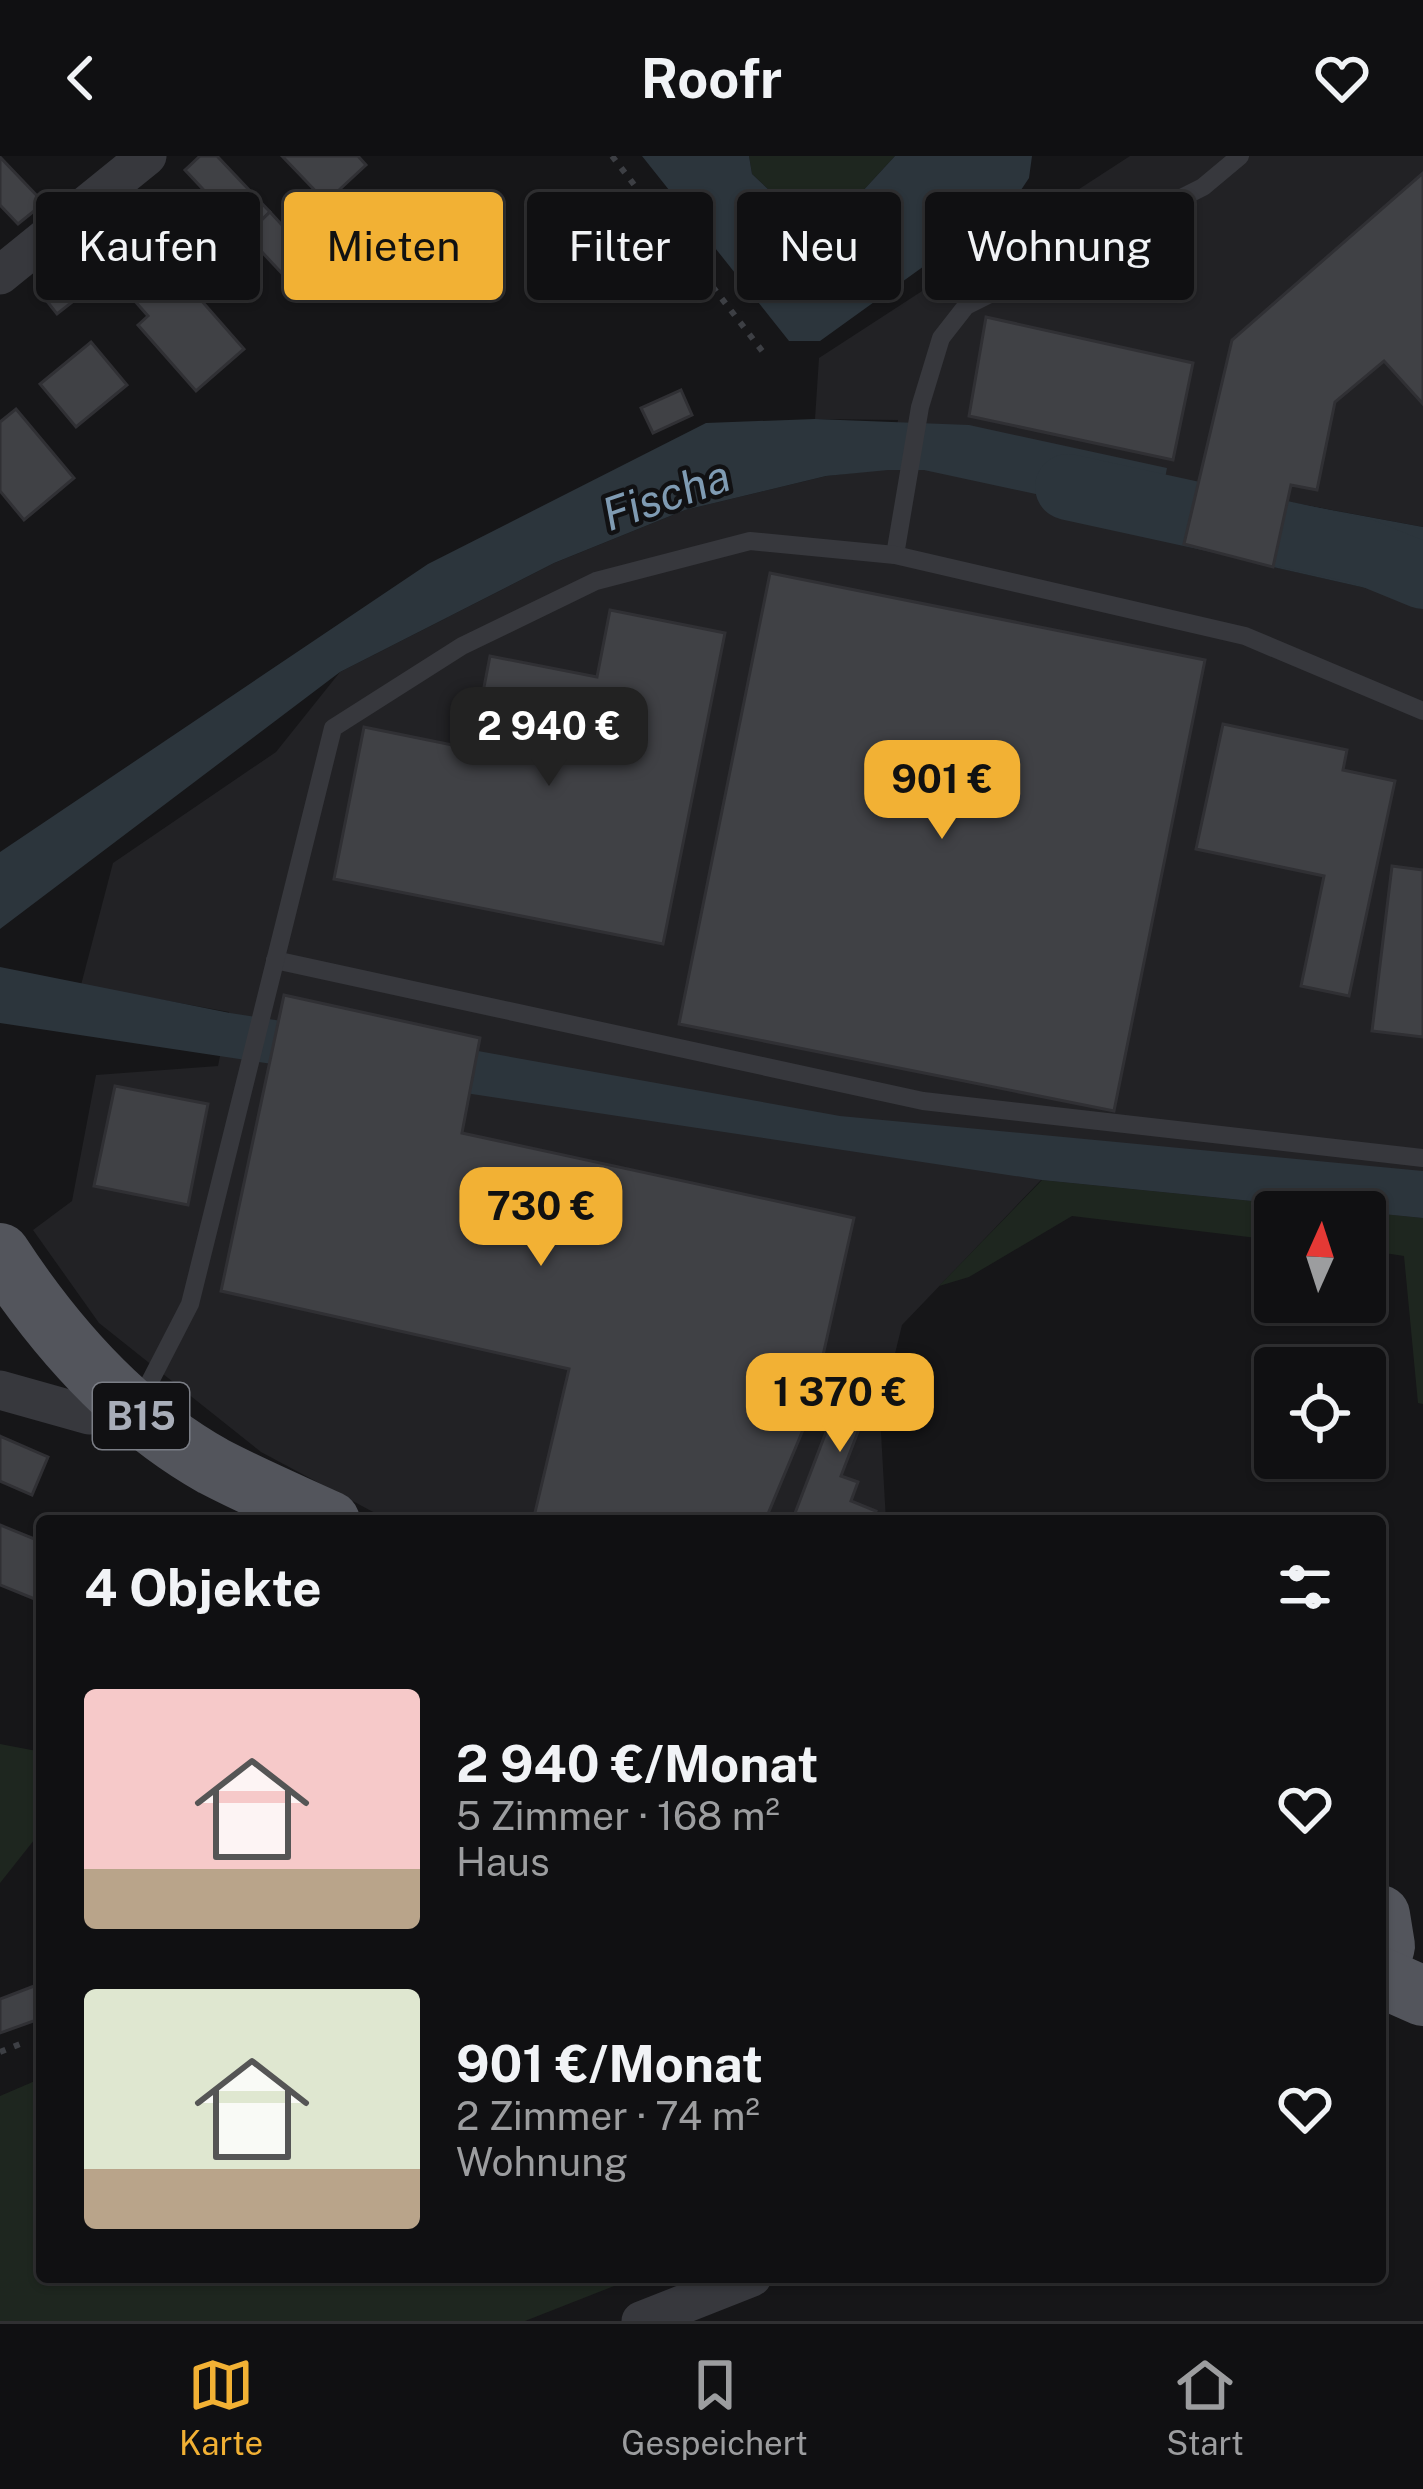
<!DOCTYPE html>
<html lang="de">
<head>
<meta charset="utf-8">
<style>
  :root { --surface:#101012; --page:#1e1e20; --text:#f1f3f6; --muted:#9c9d9f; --line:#303032; --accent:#f2b134 }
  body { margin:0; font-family:"Public Sans",sans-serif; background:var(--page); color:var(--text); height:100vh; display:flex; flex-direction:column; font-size:45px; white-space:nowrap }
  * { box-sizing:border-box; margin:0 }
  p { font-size:39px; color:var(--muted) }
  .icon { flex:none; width:66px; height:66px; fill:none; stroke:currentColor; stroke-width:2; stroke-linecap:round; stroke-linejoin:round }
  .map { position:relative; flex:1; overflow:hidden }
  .details { position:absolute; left:36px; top:1359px; width:1350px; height:768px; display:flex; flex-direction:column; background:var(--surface); border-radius:12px; box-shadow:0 3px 9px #0004,0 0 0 3px var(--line) }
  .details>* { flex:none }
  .banner { position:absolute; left:36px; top:36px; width:1353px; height:108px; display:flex; gap:24px }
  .needle { width:78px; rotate:3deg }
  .buttons { position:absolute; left:1254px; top:1035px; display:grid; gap:24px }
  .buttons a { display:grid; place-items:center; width:132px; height:132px; border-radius:12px; background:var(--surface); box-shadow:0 3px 9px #0004,0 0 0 3px var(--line); font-size:60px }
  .price { position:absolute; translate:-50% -102px; padding:0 27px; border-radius:24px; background:var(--accent); color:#111; font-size:39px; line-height:78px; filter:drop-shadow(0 3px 6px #0008) }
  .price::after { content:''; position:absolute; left:50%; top:72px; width:36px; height:27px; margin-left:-18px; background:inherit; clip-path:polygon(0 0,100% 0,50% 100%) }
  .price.current { background:#222; color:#fff }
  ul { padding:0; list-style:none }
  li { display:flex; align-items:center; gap:36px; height:300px; padding:0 48px }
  li span { display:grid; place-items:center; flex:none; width:336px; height:240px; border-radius:12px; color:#555 }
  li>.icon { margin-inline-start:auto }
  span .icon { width:144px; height:144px; fill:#fffc; stroke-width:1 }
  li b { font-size:51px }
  h2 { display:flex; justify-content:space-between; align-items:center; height:144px; padding:0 48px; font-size:51px }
  .chip { padding:0 42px; border-radius:12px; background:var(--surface); box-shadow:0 3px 9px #0004,0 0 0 3px var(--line); font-size:42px; line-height:108px }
  .chip.current { background:var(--accent); color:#111 }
  header { display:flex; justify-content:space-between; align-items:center; height:156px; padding:0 48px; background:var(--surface); font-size:54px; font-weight:700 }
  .tab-bar { display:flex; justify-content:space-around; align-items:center; height:168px; border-top:3px solid var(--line); background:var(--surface); font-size:33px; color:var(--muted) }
  .tab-bar a { display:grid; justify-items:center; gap:6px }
  .tab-bar .current { color:var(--accent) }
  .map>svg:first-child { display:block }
</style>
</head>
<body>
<header><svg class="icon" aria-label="back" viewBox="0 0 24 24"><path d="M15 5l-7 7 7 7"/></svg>Roofr<svg class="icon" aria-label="heart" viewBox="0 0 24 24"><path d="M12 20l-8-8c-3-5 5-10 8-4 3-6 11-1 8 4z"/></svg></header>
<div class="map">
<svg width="1423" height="2165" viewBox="0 0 1423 2165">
  <rect width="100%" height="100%" fill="#161618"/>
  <polygon fill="#222225" points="1130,0 1423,0 1423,371 1289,346 1274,411 1423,445 1423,1062 1041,1024 902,1169 880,1259 886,1365 390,1365 261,1296 99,1167 33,1074 72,1045 96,919 218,910 229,856 81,829 113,707 276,596 340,516 554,407 685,354 826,320 888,313 898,264 815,263 819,202"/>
  <g fill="#1e261f">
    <polygon points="749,0 895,0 848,51 802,65 752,18"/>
    <polygon points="1042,1024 1361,1056 1275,1056 1275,1084 1072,1060 969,1121 939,1130"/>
    <polygon points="1365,1056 1423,1062 1423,1248 1418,1247 1404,1100 1365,1094"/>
    <polygon points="0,1588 42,1596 42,1674 0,1727"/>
    <polygon points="42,1922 42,2121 637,2121 525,2165 0,2165 0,1940"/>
  </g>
  <g fill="#2c353c">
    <polygon points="642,0 749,0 752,18 802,65 848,51 895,0 1032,0 1029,22 1013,46 820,185 789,185"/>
    <polygon points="815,263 969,269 1167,312 1154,378 1126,372 1110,354 924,314 888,314 826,320 685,354 554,407 340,516 0,773 0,696 428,408 706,267"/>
    <polygon points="1288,346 1423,371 1423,445 1273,411"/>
    <polygon points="0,811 230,857 478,895 840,960 1423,1015 1423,1062 1042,1024 0,867"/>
  </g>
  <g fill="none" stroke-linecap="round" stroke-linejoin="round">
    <polyline stroke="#2c353c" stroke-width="66" points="1068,331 1362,395 1423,420"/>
  </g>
  <g fill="#404145" stroke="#303034" stroke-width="3">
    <polygon points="200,0 217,0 270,56 246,79 185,14"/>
    <polygon points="282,0 358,0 366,9 326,46"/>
    <polygon points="0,1 44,47 18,68 0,49"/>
    <polygon points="1423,17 1423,248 1384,205 1335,246 1317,334 1291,329 1273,411 1184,388 1232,184"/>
    <polygon points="133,54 170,93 137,124 99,85"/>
    <polygon points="270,56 328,119 304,141 246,79"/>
    <polygon points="171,110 244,193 196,235 138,169 148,160 133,143"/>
    <polygon points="54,116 76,143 57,158 35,130"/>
    <polygon points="986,161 1193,207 1173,304 969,260"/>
    <polygon points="91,186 127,229 76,271 40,228"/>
    <polygon points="681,234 692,259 653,277 641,252"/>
    <polygon points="16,253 74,322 24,364 0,335 0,266"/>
    <polygon points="770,417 1205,504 1114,955 679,868"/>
    <polygon points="610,454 725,477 663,788 334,723 364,571 472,593 490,500 597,521"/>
    <polygon points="1223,568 1347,594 1343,614 1395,625 1349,840 1301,830 1324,720 1196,693"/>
    <polygon points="1392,710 1423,714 1423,881 1372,875"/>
    <polygon points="284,839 480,882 462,977 854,1062 810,1257 765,1365 533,1365 569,1213 221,1135"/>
    <polygon points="115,930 208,948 188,1049 94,1030"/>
    <polygon points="854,1203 882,1213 841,1320 858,1326 851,1345 876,1355 872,1365 792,1365"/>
    <polygon points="0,1280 48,1301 32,1339 0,1325"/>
    <polygon points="0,1369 42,1386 42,1446 0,1429"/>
    <polygon points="42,1827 42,1862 0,1877 0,1843"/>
  </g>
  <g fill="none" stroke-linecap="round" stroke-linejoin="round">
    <g stroke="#3d3f44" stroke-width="6" stroke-dasharray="6 9" stroke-linecap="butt">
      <polyline points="612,0 766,200"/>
      <polyline points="0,1896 20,1888"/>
    </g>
    <g stroke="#37383d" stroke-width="18">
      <polyline points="895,399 920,251 941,182 966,150 1203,31 1240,0"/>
      <polyline points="275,804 923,945 1423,1002"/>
      <polyline points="140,1245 190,1148 333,572 462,490 596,425 750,385 895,399 1245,480 1423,555"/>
    </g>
    <g stroke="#37383d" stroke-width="39">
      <polyline points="0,119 147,0"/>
      <polyline points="0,1234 89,1259 134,1256"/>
      <polyline points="641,2165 752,2121"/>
    </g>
    <g stroke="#53555c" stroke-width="60">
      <path d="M0 1097C55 1181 124 1260 213 1310 251 1330 291 1347 330 1365"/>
      <polyline points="1380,1759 1385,1790 1380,1807"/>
      <polyline points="1380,1821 1423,1840"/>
    </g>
  </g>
  <g text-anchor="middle" stroke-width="9" stroke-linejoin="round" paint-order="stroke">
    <rect fill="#111113" stroke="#7b7e86" stroke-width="3" x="93" y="1227" width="96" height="66" rx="9"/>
    <g font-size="39" font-weight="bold" fill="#a8adb8">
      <text x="141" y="1274">B15</text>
    </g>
    <g font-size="45" font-style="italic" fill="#7f9bb3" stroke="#111113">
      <text transform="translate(666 339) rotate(-19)" y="16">Fischa</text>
    </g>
  </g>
</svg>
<div class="buttons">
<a><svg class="needle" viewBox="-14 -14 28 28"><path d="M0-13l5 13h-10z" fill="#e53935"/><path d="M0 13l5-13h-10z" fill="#9c9d9f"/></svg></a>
<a><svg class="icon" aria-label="locate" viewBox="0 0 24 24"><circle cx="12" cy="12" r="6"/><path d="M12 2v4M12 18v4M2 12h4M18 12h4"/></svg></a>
</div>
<b class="price current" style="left:549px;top:633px">2 940 €</b>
<b class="price" style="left:942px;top:686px">901 €</b>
<b class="price" style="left:541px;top:1113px">730 €</b>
<b class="price" style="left:840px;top:1299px">1 370 €</b>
<div class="banner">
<a class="chip">Kaufen</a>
<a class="chip current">Mieten</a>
<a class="chip">Filter</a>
<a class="chip">Neu</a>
<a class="chip">Wohnung</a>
</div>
<section class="details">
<h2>4 Objekte<svg class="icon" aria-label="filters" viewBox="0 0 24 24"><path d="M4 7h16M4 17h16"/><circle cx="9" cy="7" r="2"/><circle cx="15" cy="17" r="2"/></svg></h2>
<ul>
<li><span style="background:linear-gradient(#f6c9c9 75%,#b9a48a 0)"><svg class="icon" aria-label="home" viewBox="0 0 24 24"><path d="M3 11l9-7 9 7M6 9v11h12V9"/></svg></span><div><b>2 940 €/Monat</b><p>5 Zimmer · 168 m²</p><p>Haus</p></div><svg class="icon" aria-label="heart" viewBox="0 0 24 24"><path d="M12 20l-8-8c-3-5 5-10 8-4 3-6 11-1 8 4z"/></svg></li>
<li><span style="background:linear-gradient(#dfe7d0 75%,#b9a48a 0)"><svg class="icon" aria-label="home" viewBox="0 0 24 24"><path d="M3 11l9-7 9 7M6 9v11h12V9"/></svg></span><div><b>901 €/Monat</b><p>2 Zimmer · 74 m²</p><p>Wohnung</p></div><svg class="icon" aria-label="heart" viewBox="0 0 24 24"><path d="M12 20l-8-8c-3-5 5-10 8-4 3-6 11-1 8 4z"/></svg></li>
</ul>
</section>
</div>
<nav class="tab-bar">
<a class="current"><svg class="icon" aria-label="map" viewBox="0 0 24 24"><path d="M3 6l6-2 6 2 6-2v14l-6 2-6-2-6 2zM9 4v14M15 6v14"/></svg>Karte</a>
<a><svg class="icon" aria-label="saved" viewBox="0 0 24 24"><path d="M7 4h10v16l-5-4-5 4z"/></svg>Gespeichert</a>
<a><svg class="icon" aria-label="home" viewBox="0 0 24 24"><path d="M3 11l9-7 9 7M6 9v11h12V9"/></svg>Start</a>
</nav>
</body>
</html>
